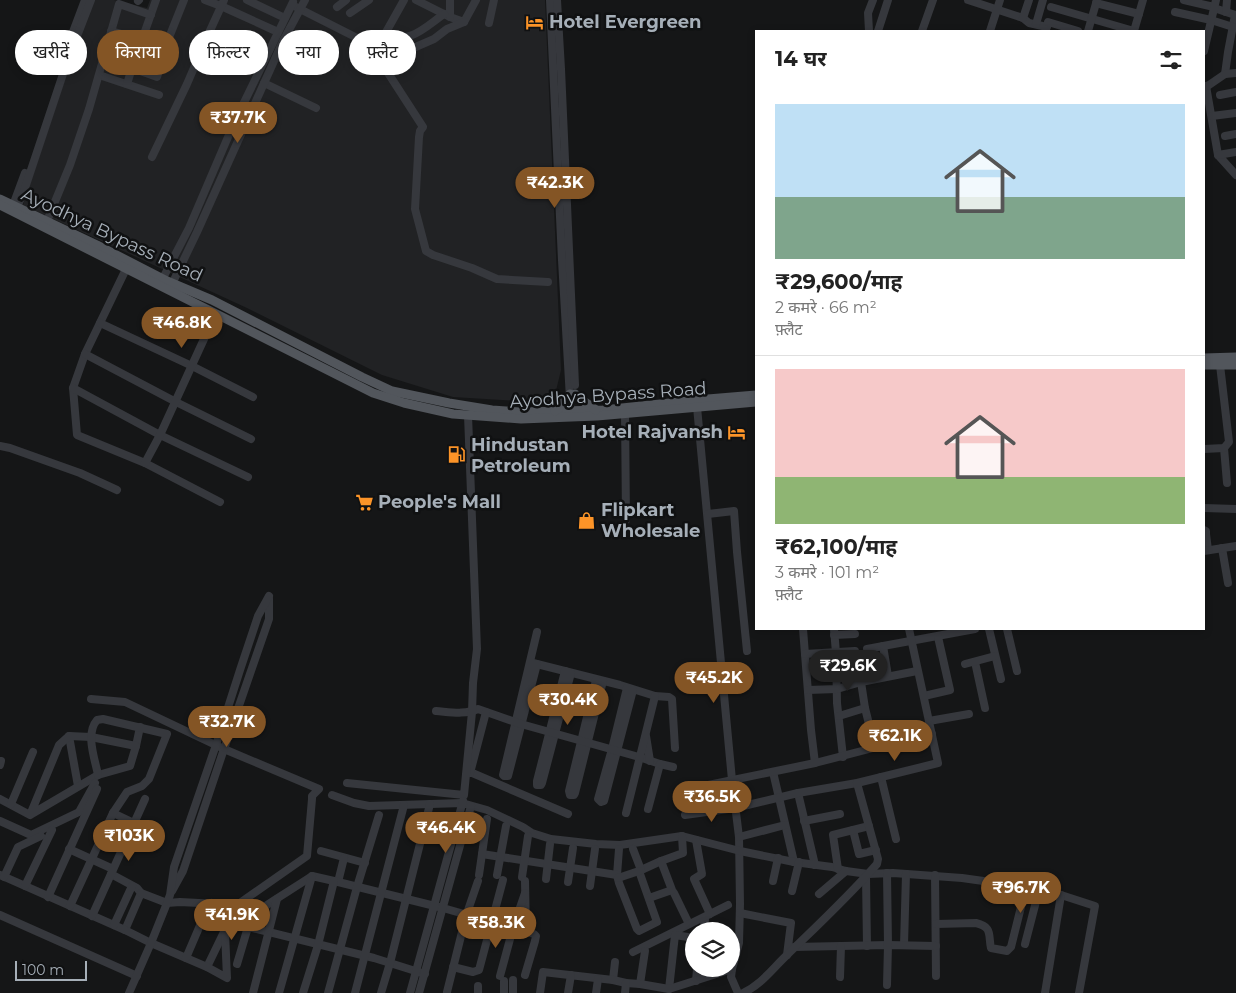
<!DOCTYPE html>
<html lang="hi">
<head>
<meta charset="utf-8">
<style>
  :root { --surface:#fff; --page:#f2f2f2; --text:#222; --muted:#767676; --line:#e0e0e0; --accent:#845525 }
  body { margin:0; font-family:Montserrat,"Noto Sans Devanagari",sans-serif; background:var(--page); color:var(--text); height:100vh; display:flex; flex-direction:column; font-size:19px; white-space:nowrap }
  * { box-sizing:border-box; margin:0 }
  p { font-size:16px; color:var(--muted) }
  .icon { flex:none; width:28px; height:28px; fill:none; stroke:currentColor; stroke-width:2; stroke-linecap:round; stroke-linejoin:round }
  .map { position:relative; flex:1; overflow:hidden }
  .details { position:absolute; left:755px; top:30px; width:450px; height:600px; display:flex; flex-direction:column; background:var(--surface); border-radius:0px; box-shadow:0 2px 8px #0003 }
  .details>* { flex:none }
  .hud { position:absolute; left:15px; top:30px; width:475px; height:45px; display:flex; gap:10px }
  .buttons { position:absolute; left:685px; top:922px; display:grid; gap:10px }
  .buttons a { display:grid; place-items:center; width:55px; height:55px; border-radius:50%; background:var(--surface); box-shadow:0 2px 8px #0003; font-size:25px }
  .scale { position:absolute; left:15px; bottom:12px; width:72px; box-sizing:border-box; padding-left:5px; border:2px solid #a6afb8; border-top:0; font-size:14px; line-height:18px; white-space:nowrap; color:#a6afb8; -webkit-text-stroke:4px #101112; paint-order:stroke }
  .price { position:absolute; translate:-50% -42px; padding:0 11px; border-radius:18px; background:var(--accent); color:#fff; font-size:16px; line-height:32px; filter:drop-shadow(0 1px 2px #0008) }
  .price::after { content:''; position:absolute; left:50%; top:30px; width:15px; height:11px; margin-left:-8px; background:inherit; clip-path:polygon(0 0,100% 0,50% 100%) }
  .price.selected { background:#222; color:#fff }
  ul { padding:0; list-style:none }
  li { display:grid; align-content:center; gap:10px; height:265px; padding:0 20px }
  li+li { border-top:1px solid var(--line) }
  li span { display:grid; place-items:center; height:155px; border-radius:0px; color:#555 }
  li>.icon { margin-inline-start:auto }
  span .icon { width:90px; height:90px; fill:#fffc; stroke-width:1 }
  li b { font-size:21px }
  h2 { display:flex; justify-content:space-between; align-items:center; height:60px; padding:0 20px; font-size:21px }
  .tag { padding:0 18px; border-radius:22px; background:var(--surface); box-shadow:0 2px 8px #0003; font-size:18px; line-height:45px }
  .tag.selected { background:var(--accent); color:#fff }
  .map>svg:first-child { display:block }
</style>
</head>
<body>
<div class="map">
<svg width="1236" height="993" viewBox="0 0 1236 993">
  <rect width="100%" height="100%" fill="#151617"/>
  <polygon fill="#212224" points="88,0 114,0 147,8 150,0 545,0 561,370 553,403 453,397 382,375 247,308 23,205"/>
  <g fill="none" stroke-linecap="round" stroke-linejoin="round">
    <g stroke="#36383d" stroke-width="8">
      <polyline points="205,0 221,6 278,32"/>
      <polyline points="247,0 285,18"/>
      <polyline points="416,0 450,17 464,22 476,0"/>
      <polyline points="450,0 450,17"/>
      <polyline points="550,0 562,260 571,416"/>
      <polyline points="557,0 561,69 575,385"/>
      <polyline points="968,0 1023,18 1029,23 1047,27"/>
      <polyline points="1184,0 1214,7"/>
      <polyline points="138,1 139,0"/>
      <polyline points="1096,3 1139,14"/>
      <polyline points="292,5 371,45 376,50 379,59 423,127 420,131 419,137 415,209 426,251 433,255 472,268 497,279 548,282"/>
      <polyline points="337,7 346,0"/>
      <polyline points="1051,7 1134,31"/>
      <polyline points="1214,8 1235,15 1228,52 1225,74"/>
      <polyline points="1175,12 1211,20 1233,27"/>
      <polyline points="1226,12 1227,0"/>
      <polyline points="350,13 369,0"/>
      <polyline points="1023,18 1029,0"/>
      <polyline points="1048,22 1078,31"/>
      <polyline points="489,23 494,0"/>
      <polyline points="1036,24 1043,0"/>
      <polyline points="111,31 143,40"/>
      <polyline points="869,31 868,13 873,0"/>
      <polyline points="878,31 888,0"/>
      <polyline points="922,31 933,0"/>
      <polyline points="990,31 1000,0"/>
      <polyline points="1088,31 1097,0"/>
      <polyline points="1134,31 1143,0"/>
      <polyline points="73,32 85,0"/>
      <polyline points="145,33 168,40"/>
      <path d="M385 34C410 45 425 27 444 14"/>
      <polyline points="208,35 264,61"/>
      <polyline points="376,50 404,0"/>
      <polyline points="1204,51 1216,0"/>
      <polyline points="385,67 411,49 434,39 447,29 464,22"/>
      <polyline points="132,68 156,0"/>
      <polyline points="99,75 159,95"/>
      <polyline points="264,83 316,108"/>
      <polyline points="127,84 132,68 157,77 168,40 184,0"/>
      <polyline points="1206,86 1218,155 1236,175"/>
      <polyline points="1204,87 1209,85 1225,74 1236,73"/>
      <polyline points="1220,95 1236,92"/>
      <polyline points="1212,116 1236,113"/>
      <polyline points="1225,136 1236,134"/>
      <polyline points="1218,155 1236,152"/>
      <polyline points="152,157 187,84 208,35 224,0"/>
      <polyline points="15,200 25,173"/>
      <polyline points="15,212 24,191 67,62 91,0"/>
      <polyline points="45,226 70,165 89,109 119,4 151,15"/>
      <polyline points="126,269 85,354 73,388 77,435 145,463 220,502"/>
      <polyline points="163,278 189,228 234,123 293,2"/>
      <polyline points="173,282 197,232 283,41 305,0"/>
      <polyline points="100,323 192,366 253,397"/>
      <polyline points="85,354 176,402 251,439"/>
      <polyline points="73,388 160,435 248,477"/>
      <polyline points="697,407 732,780 739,837 740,904 739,943 732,969 731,977 738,993"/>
      <polyline points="625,413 626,520"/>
      <polyline points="0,446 10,448 80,473 117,490"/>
      <polyline points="1224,448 1227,483"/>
      <polyline points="1204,449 1224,448 1229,442 1220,365"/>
      <polyline points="145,463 160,435 215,315"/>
      <polyline points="1204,508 1236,509"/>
      <polyline points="708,514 734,511 737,552 747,651"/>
      <polyline points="1204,530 1206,531 1206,534 1208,550"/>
      <polyline points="1222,548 1228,583"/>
      <polyline points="1204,551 1236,546"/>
      <polyline points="803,629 811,730 815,763"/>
      <polyline points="834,629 836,653 837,703 843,757"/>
      <polyline points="989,629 1001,679"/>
      <polyline points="1007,629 1017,671"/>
      <polyline points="834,635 855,634"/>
      <polyline points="883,646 888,676"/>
      <polyline points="867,649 975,629"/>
      <polyline points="805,654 855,651"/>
      <polyline points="975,662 985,708"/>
      <polyline points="533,663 620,685 655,696 669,697 672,699 675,748"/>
      <polyline points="537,664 508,776 504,776 503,775 537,632"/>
      <polyline points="965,664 995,656"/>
      <polyline points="565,671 537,781 537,785 541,785 542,783 571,673"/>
      <polyline points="596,680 569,791 570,795 574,795 575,793 603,681"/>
      <polyline points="627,688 612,749 598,799 601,802 604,801 633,690"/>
      <polyline points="808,690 837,689 861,682 917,671"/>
      <polyline points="924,696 950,690 938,637"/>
      <polyline points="91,699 125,702 224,749 319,789 312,796 312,799 307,856 237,905 207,967"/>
      <path d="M436 711C450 712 465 715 478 709L521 724 639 757 660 764 648 809"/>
      <polyline points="839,716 865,708"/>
      <polyline points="929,721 969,714"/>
      <polyline points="69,736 78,786"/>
      <polyline points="646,736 650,761"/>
      <polyline points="136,746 140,727"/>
      <polyline points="873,746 932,734"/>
      <polyline points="660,764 673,767"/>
      <polyline points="0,765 1,761"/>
      <polyline points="470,772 568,814"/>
      <polyline points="773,772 794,862"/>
      <polyline points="470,773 486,712"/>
      <polyline points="881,777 896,839"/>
      <polyline points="347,783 464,795 472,712 473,683 477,649 468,415"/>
      <polyline points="684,790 815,763 873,748 874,744 865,708 861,682"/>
      <polyline points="798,793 815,865"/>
      <polyline points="332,795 354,803 369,806 462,803 487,810 523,827 532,833 551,839 596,844 620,845 682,836 740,851 794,862 832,867 846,871 868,874 893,873 962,878 1026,887 1058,894 1095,906 1079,993"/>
      <polyline points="0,799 30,815 98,775 130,766 136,746 91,737 69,736 59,745 30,815"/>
      <polyline points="11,804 33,752"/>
      <polyline points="113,813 134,823"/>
      <polyline points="626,813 655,696"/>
      <polyline points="685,815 735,808 798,793 857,783 938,763 909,629"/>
      <polyline points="0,821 31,835 79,812 95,783"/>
      <polyline points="804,821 840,814"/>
      <polyline points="853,830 859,854 876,850"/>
      <polyline points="739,837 785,825"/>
      <polyline points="696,840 702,874 694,879 710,914"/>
      <polyline points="69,849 113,869"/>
      <polyline points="619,849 617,875 619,883 637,929 639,931 657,922 639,871 661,861 683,853 682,836"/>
      <polyline points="633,849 641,870"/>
      <polyline points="321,851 365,863"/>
      <polyline points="482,854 617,875"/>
      <polyline points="838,869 833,835 869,826"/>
      <polyline points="111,874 137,888 141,893 125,930"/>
      <polyline points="0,875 125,930 151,943 207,967 227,978 225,932"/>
      <polyline points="479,875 487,819"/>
      <polyline points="497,875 506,826"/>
      <polyline points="935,875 936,976"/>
      <polyline points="4,877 18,847 41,836"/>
      <polyline points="522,877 528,836"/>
      <polyline points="866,877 867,946"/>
      <polyline points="618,878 639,871"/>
      <polyline points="546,879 550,844"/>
      <polyline points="525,881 526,932"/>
      <polyline points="773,881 778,858"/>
      <polyline points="338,882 344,858"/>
      <polyline points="568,882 573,848"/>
      <polyline points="25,886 52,830"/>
      <polyline points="590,886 595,849"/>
      <polyline points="172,891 183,871 224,749 269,619 269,598"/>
      <polyline points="792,891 799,862"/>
      <polyline points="141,893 167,903 180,902 237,905"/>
      <polyline points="674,893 689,924"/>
      <polyline points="819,894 846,871"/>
      <polyline points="48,897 97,789"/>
      <polyline points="649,898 672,890 661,861"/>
      <path d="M70 906 113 813 127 792 142 786 149 779 167 734 103 719 97 720C85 734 95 759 98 775"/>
      <polyline points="740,913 791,923 787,955"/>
      <polyline points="0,915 137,976"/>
      <polyline points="92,916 145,799"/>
      <polyline points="204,916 229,920"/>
      <path d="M936 924 976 923C993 927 988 935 991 948L1007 951 1011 947 1026 887"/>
      <polyline points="114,925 132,886"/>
      <polyline points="703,931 705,920"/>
      <polyline points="1025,944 1039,890"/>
      <polyline points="904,945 906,874"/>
      <polyline points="794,947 888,945 936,946"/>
      <polyline points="633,952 728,905"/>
      <polyline points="186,958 204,916 212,903"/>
      <polyline points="237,964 248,927"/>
      <polyline points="453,967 473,972 479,970 503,880"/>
      <path d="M425 974 374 958 248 927 251 916C270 902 291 890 312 876L334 881 443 908 534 934 536 936 535 941 525 975"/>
      <polyline points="500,976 513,928 525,893"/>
      <polyline points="840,977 841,946"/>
      <polyline points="613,980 615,962"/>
      <polyline points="504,981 504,993"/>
      <polyline points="696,981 697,969"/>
      <polyline points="640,984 645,951"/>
      <polyline points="887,985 888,945 887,873"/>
      <polyline points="478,986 478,993"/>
      <polyline points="669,989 675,935 694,938"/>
      <polyline points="447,992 466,916 478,881"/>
      <polyline points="129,993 151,943 167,903 170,895 174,867 216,745 240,670 258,616 269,596"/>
      <polyline points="253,993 277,899"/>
      <polyline points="279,993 312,876"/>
      <polyline points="303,993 318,945 334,881"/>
      <polyline points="328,993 357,887 379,815"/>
      <polyline points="355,993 404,805"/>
      <polyline points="381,993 390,963 430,804"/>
      <polyline points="410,993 463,801"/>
      <polyline points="419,993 471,806"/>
      <polyline points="513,993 513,980"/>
      <polyline points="540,993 543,972 613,980 626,983 640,984 669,989 732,969"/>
      <polyline points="568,993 571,975"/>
      <polyline points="596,993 598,979"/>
      <polyline points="625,993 626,983"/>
      <path d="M743 993C762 984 772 969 787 955 818 925 849 896 877 864L878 859 857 783"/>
      <polyline points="1045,993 1061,895"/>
    </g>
    <g stroke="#52565c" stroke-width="9">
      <polyline points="0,199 97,245 167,281 212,300 362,377 392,391 449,403 492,410 520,412 603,410 708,399 756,395"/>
      <polyline points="0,205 373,393 404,403 453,414 521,419 597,416 756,402"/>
      <polyline points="1204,358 1236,357"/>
      <polyline points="1204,365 1236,365"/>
      <polyline points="575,394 582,400 596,410"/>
      <polyline points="555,411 558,409 570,394"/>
    </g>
  </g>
  <defs>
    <symbol id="hotel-bare" viewBox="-9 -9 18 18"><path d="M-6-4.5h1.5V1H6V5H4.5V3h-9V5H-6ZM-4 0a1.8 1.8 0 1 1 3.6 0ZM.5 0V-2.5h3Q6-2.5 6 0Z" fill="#fc9428" stroke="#101112" stroke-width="2.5" paint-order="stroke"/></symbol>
    <symbol id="fuel-bare" viewBox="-9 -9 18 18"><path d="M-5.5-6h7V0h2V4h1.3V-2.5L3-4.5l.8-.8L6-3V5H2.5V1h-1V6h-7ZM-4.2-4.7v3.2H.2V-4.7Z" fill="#fc9428" stroke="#101112" stroke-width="2.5" paint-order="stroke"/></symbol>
    <symbol id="supermarket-bare" viewBox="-9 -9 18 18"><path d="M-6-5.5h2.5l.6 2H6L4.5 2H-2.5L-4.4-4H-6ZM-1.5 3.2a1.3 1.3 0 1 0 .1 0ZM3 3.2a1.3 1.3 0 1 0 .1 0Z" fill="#fc9428" stroke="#101112" stroke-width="2.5" paint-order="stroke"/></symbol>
    <symbol id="shop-bare" viewBox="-9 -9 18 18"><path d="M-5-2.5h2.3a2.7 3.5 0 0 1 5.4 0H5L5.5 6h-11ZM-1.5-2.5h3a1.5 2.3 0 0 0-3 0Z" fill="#fc9428" stroke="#101112" stroke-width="2.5" paint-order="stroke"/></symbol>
  </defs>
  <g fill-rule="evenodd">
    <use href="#hotel-bare" x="522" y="10" width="25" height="25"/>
    <use href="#hotel-bare" x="724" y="420" width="25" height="25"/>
    <use href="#fuel-bare" x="444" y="442" width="25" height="25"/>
    <use href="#supermarket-bare" x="352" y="490" width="25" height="25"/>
    <use href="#shop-bare" x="574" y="508" width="25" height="25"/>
  </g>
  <g text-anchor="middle" stroke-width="5" stroke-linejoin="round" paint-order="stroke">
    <g font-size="18" font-weight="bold" fill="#a6afb8" stroke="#101112" text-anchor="start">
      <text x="549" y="28">Hotel Evergreen</text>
      <text x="723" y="438" text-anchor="end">Hotel Rajvansh</text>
      <text x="471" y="451">Hindustan<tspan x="471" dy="21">Petroleum</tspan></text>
      <text x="378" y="508">People's Mall</text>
      <text x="601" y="516">Flipkart<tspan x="601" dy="21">Wholesale</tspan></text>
    </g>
    <g font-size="18" fill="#a6afb8" stroke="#101112">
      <text transform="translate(112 235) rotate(25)" y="6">Ayodhya Bypass Road</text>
      <text transform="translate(608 395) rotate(-4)" y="6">Ayodhya Bypass Road</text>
    </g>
  </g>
</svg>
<div class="buttons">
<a><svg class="icon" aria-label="layers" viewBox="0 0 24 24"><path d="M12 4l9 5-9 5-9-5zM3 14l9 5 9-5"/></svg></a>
</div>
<div class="scale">100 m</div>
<b class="price" style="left:238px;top:144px">₹37.7K</b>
<b class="price" style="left:555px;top:209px">₹42.3K</b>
<b class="price" style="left:182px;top:349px">₹46.8K</b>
<b class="price selected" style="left:848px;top:692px">₹29.6K</b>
<b class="price" style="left:714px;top:704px">₹45.2K</b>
<b class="price" style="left:568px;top:726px">₹30.4K</b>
<b class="price" style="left:227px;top:748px">₹32.7K</b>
<b class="price" style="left:895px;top:762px">₹62.1K</b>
<b class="price" style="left:712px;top:823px">₹36.5K</b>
<b class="price" style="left:446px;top:854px">₹46.4K</b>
<b class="price" style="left:129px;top:862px">₹103K</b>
<b class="price" style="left:1021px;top:914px">₹96.7K</b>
<b class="price" style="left:232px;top:941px">₹41.9K</b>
<b class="price" style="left:496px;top:949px">₹58.3K</b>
<div class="hud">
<a class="tag">खरीदें</a>
<a class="tag selected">किराया</a>
<a class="tag">फ़िल्टर</a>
<a class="tag">नया</a>
<a class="tag">फ़्लैट</a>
</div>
<section class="details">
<h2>14 घर<svg class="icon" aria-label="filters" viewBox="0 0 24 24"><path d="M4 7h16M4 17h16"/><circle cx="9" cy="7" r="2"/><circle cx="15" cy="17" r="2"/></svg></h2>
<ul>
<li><span style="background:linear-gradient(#bfe0f5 60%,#7fa58c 0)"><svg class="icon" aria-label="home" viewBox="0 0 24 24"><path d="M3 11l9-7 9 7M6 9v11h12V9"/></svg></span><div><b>₹29,600/माह</b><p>2 कमरे · 66 m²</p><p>फ़्लैट</p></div></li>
<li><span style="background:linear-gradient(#f6c9c9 70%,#8fb573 0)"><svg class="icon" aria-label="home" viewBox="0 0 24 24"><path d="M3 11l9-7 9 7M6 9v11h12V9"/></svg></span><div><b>₹62,100/माह</b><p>3 कमरे · 101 m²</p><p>फ़्लैट</p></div></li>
</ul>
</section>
</div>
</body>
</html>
